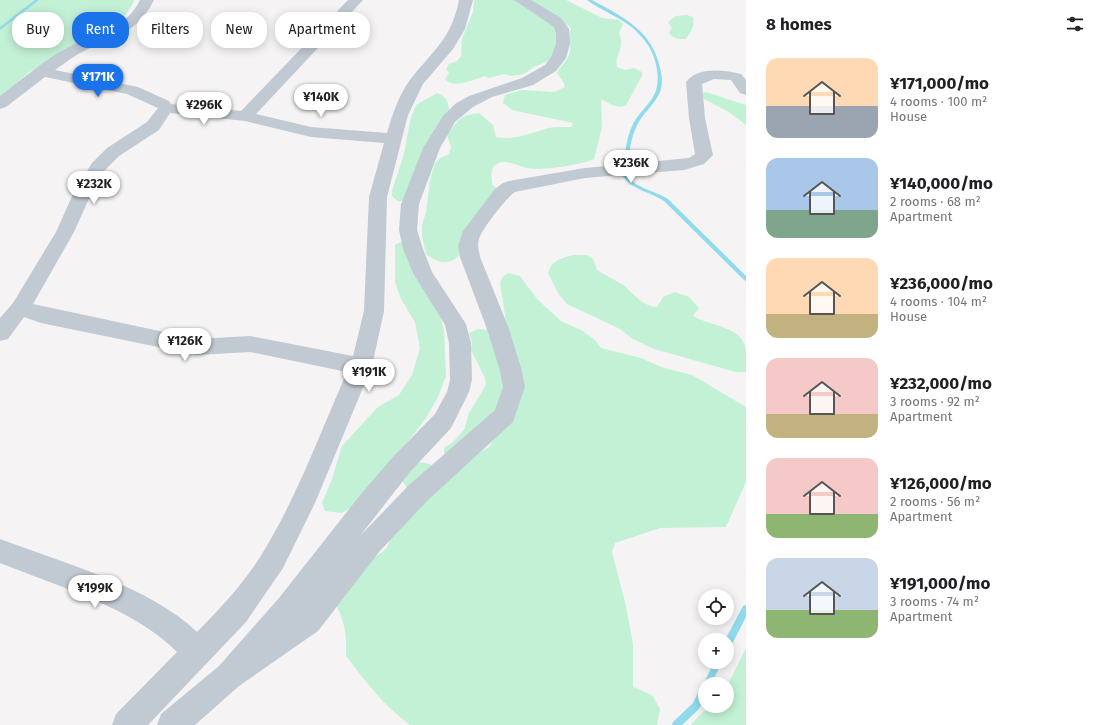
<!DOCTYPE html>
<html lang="en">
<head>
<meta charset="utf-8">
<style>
  :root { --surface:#fff; --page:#f6f6f6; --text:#202124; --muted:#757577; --accent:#1a73e8 }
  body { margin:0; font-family:"Fira Sans",sans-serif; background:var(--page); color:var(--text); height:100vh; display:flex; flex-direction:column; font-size:15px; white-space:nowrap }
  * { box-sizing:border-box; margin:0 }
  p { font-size:13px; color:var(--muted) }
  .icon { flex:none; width:22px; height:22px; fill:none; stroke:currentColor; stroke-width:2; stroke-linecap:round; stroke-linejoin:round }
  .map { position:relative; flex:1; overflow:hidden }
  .sheet { display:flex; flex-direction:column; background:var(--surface); width:360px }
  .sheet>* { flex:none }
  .guide { position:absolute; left:12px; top:12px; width:380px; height:36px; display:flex; gap:8px }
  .controls { position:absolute; left:698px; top:589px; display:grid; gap:8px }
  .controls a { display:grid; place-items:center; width:36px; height:36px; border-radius:50%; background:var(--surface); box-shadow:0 2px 10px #0003; font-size:20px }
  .price { position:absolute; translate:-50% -34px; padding:0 9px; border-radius:14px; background:#fff; color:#222; font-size:13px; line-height:26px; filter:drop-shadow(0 1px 2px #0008) }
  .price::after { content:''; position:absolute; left:50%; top:24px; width:12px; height:9px; margin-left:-6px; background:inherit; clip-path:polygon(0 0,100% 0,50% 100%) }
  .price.on { background:var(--accent); color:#fff }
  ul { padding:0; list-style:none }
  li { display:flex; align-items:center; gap:12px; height:100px; padding:0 20px }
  li span { display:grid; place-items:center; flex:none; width:112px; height:80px; border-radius:12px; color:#555 }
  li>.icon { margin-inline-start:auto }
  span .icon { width:48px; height:48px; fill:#fffc; stroke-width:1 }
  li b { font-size:17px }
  h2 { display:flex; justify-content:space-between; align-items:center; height:48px; padding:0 20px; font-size:17px }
  .tag { padding:0 14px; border-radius:16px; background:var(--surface); box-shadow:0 2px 10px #0003; font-size:14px; line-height:36px }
  .tag.on { background:var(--accent); color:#fff }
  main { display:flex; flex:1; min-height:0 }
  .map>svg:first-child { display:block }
</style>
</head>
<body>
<main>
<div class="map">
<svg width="746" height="725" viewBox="0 0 746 725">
  <rect width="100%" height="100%" fill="#f5f3f3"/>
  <g fill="#c3f1d5">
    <path d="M0 0H134C125 30 63 55 35 69 24 74 10 90 0 99Z"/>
    <path d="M474 0H516L555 25 559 40 552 59 534 67 524 74 511 76 504 74 489 78 485 76C474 79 454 90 445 79L449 73 446 69 449 64 457 61 461 56 462 39 473 12Z"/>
    <path d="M526 0H566L602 18 619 20 623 24 619 33C626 49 614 54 617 67L625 70 634 68 642 72V76L626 105C617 110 609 103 601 99L602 128 594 159C581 165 541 171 527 168 517 166 504 157 494 166 490 171 492 179 492 184L497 189C490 202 483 214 476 227 465 249 454 276 426 254L422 236V225L426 212 430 180 435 163 440 158 449 154 451 147 447 135C459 120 459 115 479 113L493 125 496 137C514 140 526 135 542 130 551 126 561 127 571 127L573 123 512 110 503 103 505 95 522 90 554 92 565 87 564 83 557 73C560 65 569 61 570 51 571 43 567 38 571 29L569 26Z"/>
    <path d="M687 15 693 17C695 27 691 31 686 39H678L671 36 669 32 672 28 668 22 676 16Z"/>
    <polygon points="706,92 746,105 746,125 729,112 704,99 702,97 703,93"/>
    <path d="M437 93C447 97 449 102 449 113L404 201H398L392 196V191L404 154 410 121 416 105Z"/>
    <polygon points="405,240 438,310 444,330 446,376 438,397 426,418 362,501 342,513 325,511 322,503 332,479 342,446 378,407 399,395 412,375 420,348 415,322 401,299 395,282 395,245"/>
    <path d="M573 255C590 255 592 253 597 270 605 275 615 280 623 285 634 294 642 306 657 307L663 297 675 292 689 297 699 308 693 316C709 326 743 326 746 350 746 357 746 365 746 372H736L654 349 633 339 620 329 567 304 558 293 548 273C551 261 561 258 573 255Z"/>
    <path d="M508 273 520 276 537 299 561 321 581 330 595 340 601 348 641 358 661 367 692 375 746 407V482L726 527 660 528 615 543 612 552 625 602 633 644V687L652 695 660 709 657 725H410C384 706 365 681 346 656 347 635 345 624 336 604 345 592 353 576 364 565 379 550 389 557 391 530L452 469 489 447 496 435 512 418 505 315 500 283 503 276Z"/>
    <polygon points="478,329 490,330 508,381 499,411 447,456 444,453 444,448 452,443 464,430 469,413 486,385 485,378 471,350 472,342 469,333"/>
    <polygon points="419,462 430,464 435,470 407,488 403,482 404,475"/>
    <path d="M746 648V725H691C702 711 709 706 727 706V686Z"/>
  </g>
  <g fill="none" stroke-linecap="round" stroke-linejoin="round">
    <g fill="#90daee" fill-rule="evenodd">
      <polygon points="35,0 39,0 0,30 0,27"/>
      <path d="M587 0H592C623 17 652 30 660 68 662 76 663 84 660 92 654 106 640 115 635 130 629 144 629 160 626 175 637 189 654 190 668 199L746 276V281L744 280 664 201C649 191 633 191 622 175 625 158 625 140 633 124 638 114 647 107 653 97 662 83 657 59 648 45 644 39 639 34 634 29 620 17 602 11 587 0Z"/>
      <polygon points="746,605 746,617 730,648 727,649 727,640 725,640 743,606"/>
      <polygon points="714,662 722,662 711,684 705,684 705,697 699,709 682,725 672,725 673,722 693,703 702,685 703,685"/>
    </g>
    <g fill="#c1cad2" fill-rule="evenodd">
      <path d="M140 0H154C138 32 117 36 86 50 75 55 65 63 55 70L138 87 169 101 171 104 241 111 348 0H363L256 114 311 127 387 133C392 115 399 95 410 80 433 50 451 40 459 0H473L465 29 453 49 423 84 408 115 387 197 384 311 372 366 315 503 283 568 246 622 148 725H112L116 714 177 652C134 608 57 586 0 563V539C61 562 151 587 197 632 222 607 247 580 265 549 298 494 321 431 347 372L250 352 197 355 41 323 24 317 8 339 0 341V318L13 303 56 232 74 192 92 163 107 148 147 122 158 108 127 94 45 77 6 107 0 109V96C21 80 42 62 65 49 93 33 124 32 140 0ZM170 113 245 121 311 137 384 143 369 197 364 311 353 356 250 336 197 339 33 304 74 232 92 192 105 170 119 156 159 130Z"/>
      <path d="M514 0H531L561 18 569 29 570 44 566 58 556 71 533 85 492 97 473 107 455 122 440 148 419 204 417 230 423 249 432 272 466 324 471 343 472 380 469 392 451 428 410 472 360 536 409 485 495 410 503 387 500 371 487 329 460 257 458 246 463 231 495 189 503 183 509 181 585 168 689 158 695 154 689 118 686 82C698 66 725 70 741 74L746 80V95L740 93 731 80 714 79 702 84 705 118 713 155 704 164 684 170 585 178 515 192C506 198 482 229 479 239 477 245 479 251 480 257L509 329 522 371 525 387 513 422 427 501 379 552 318 631 239 686 195 725H157L161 714 219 666 279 598 361 494 392 458 435 414 447 392 450 380 449 343 445 325 413 273 403 249 399 230 401 204 423 148 443 116 455 104 469 96 522 78 545 65 551 57 556 44V34L554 27Z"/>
    </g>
  </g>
</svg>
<div class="controls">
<a><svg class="icon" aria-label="locate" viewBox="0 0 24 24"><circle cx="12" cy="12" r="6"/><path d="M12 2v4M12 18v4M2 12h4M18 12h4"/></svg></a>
<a>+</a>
<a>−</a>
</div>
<b class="price on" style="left:98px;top:98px">¥171K</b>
<b class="price" style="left:321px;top:118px">¥140K</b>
<b class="price" style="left:204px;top:126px">¥296K</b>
<b class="price" style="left:631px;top:184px">¥236K</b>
<b class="price" style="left:94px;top:205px">¥232K</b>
<b class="price" style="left:185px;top:362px">¥126K</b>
<b class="price" style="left:369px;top:393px">¥191K</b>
<b class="price" style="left:95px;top:609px">¥199K</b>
<div class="guide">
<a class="tag">Buy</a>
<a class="tag on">Rent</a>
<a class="tag">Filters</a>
<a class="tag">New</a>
<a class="tag">Apartment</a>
</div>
</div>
<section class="sheet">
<h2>8 homes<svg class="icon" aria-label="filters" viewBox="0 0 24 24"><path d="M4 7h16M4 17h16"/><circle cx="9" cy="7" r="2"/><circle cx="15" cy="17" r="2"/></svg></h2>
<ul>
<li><span style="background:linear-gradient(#ffd9b3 60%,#9aa5b1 0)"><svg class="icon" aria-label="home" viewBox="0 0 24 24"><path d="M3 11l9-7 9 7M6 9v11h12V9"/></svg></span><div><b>¥171,000/mo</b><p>4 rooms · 100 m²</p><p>House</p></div></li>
<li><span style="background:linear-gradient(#a9c7e8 65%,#7fa58c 0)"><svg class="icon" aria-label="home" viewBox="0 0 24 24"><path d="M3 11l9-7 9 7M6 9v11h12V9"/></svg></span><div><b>¥140,000/mo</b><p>2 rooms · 68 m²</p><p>Apartment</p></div></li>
<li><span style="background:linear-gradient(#ffd9b3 70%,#c2b280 0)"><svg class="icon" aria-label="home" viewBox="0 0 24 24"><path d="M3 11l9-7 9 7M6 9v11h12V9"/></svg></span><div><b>¥236,000/mo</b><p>4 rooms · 104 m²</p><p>House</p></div></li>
<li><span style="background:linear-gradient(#f6c9c9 70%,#c2b280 0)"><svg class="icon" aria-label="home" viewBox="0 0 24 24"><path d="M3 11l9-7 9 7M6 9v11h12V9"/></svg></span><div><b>¥232,000/mo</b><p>3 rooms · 92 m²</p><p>Apartment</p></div></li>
<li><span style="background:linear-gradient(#f6c9c9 70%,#8fb573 0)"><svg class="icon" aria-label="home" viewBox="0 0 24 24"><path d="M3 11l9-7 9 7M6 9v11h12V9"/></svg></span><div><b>¥126,000/mo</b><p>2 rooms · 56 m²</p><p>Apartment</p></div></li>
<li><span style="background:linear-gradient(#c9d6e8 65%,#8fb573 0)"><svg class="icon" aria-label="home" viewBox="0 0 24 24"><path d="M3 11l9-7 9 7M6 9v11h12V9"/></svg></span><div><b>¥191,000/mo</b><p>3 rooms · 74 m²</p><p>Apartment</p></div></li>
</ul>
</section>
</main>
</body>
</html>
